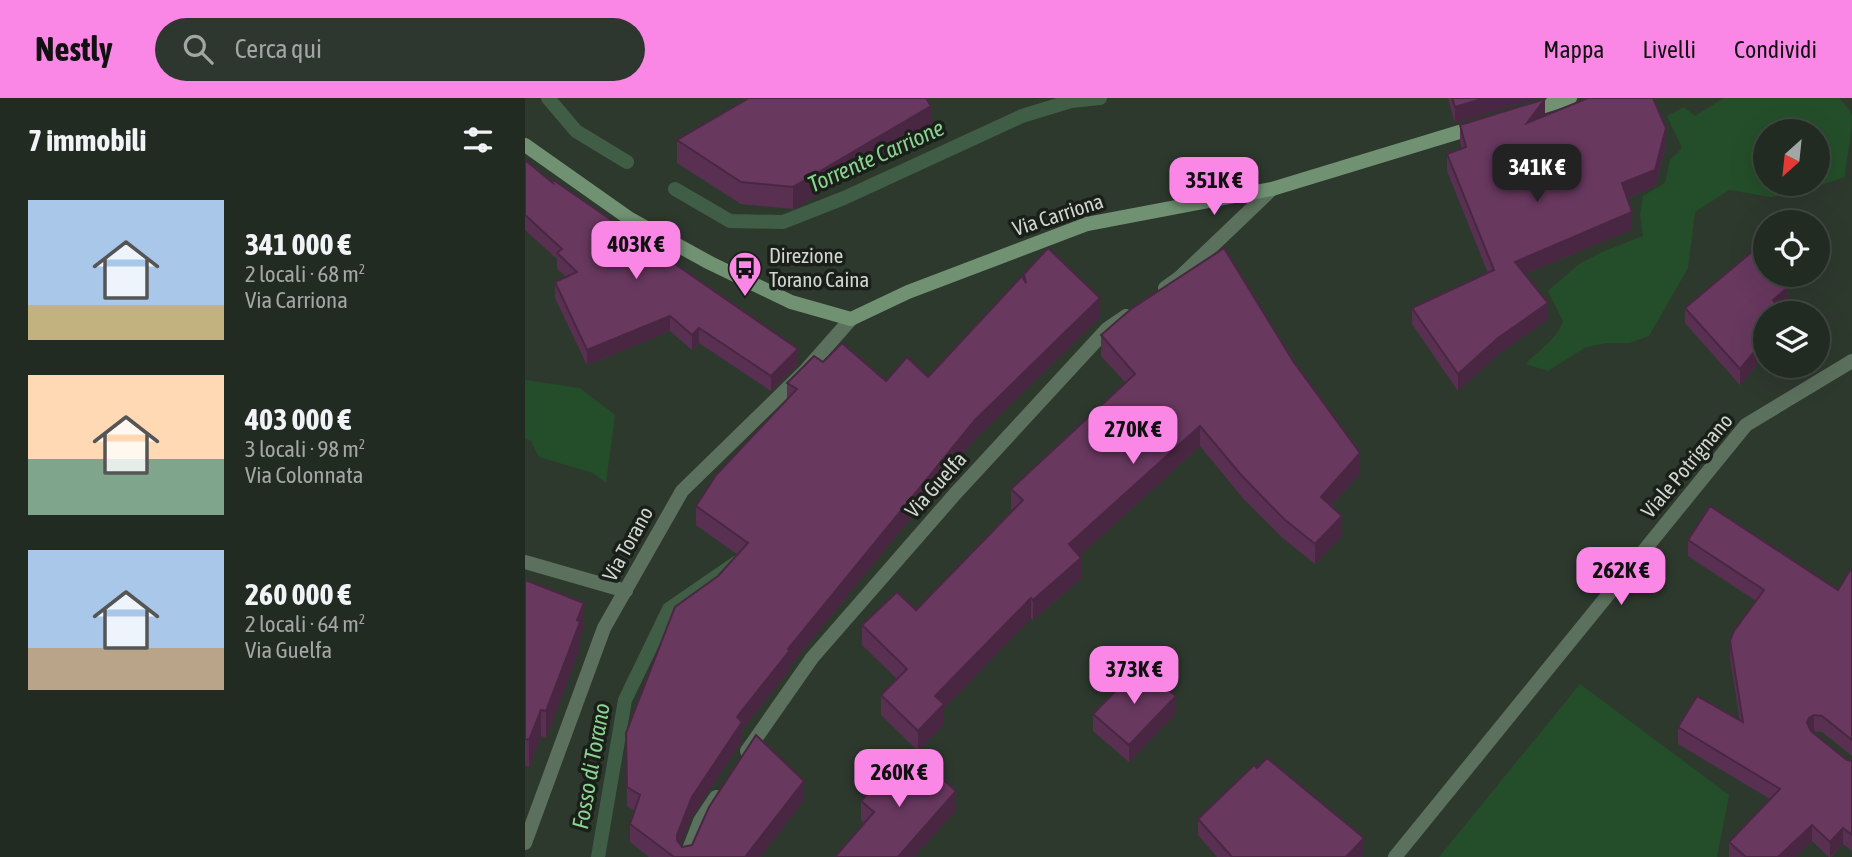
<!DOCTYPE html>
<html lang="it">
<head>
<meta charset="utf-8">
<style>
  :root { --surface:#222b22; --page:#2e372f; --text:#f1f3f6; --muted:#a2a7a5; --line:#3f4740; --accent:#fa87e6 }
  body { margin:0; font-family:"Asap Condensed",sans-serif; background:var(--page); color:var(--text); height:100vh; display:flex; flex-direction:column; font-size:26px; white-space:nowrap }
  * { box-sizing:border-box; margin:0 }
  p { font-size:23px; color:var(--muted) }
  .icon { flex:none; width:38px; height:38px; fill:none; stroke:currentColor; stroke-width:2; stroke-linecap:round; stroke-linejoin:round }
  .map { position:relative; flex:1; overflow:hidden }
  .details { display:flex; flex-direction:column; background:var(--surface); width:525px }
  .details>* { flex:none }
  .needle { width:46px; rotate:207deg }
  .tools { position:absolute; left:1228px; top:21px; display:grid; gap:14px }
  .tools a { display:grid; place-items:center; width:77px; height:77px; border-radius:50%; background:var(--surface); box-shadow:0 7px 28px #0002,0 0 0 2px var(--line); font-size:35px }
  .price { position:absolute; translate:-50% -60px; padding:0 16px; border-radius:14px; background:var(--accent); color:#111; font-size:23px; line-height:46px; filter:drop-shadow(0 2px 4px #0008) }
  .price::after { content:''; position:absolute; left:50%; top:42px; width:21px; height:16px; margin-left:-10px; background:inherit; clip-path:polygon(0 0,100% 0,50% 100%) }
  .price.on { background:#222; color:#fff }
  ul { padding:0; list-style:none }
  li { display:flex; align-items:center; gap:21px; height:175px; padding:0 28px }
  li span { display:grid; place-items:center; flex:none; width:196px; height:140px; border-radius:0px; color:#555 }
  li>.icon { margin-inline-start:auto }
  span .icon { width:84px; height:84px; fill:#fffc; stroke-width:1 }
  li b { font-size:30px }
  h2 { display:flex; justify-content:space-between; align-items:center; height:84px; padding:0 28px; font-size:30px }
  header { display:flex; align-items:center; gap:42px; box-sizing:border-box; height:98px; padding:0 35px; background:var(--accent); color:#111 }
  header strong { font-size:33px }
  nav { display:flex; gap:38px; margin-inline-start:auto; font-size:24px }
  .search { width:490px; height:63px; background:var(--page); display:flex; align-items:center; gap:18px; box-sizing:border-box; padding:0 24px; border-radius:38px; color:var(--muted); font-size:26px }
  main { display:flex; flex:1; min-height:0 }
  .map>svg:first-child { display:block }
</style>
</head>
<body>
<header>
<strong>Nestly</strong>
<div class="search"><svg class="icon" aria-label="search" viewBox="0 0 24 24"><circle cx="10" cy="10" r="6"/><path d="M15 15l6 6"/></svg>Cerca qui</div>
<nav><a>Mappa</a><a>Livelli</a><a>Condividi</a></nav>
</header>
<main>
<section class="details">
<h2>7 immobili<svg class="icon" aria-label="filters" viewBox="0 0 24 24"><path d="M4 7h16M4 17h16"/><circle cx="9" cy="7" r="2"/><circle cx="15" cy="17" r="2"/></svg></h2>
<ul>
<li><span style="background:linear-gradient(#a9c7e8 75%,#c2b280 0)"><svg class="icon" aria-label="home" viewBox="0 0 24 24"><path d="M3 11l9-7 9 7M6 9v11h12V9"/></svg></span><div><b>341 000 €</b><p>2 locali · 68 m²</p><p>Via Carriona</p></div></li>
<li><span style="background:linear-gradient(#ffd9b3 60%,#7fa58c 0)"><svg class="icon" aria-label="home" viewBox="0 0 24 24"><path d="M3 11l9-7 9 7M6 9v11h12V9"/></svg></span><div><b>403 000 €</b><p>3 locali · 98 m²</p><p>Via Colonnata</p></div></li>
<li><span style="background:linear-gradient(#a9c7e8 70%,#b9a48a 0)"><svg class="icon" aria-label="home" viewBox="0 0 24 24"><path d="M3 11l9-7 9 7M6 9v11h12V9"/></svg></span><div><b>260 000 €</b><p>2 locali · 64 m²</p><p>Via Guelfa</p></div></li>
</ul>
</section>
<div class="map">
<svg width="1327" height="759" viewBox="0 0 1327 759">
  <rect width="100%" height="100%" fill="#2e392e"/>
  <g fill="#244e29" fill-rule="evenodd">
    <path d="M1199 0H1314C1318 5 1326 12 1327 18 1327 38 1321 60 1320 79L1280 92 1246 99 1204 92 1170 114 1163 170 1124 238 1104 245H1082L1061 249 1023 273 1001 266C1014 251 1032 242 1038 223L1023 193 1054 166 1077 154 1118 138 1115 116 1118 98 1140 85 1145 62 1157 50 1142 18 1159 9 1170 18ZM1241 33H1293V86H1241Z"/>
    <polygon points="0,282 55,290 90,317 81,385 68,375 14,359 6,343 0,341"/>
    <polygon points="1055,586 1204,697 1192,759 914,759"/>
  </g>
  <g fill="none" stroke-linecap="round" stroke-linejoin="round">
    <g stroke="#405e45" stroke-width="14">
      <polyline points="23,0 51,33 102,64"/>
      <polyline points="150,91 205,123 258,124 319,100 497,18 546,3 575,0"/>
      <polyline points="73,759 100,602 144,511 211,465"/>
    </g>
    <polyline stroke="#5c715d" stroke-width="14" points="0,464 101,493"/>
    <g stroke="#5c715d" stroke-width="14">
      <polyline points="640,190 654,180 747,91"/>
      <polyline points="222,653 287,560 430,396 582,231 601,218"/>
      <polyline points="0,745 79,530 157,393 281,272 326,221"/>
      <polyline points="161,759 175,723 191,699"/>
      <polyline points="870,759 1221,327 1327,263"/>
    </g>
    <g stroke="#709273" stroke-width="14">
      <polyline points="1003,13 1045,0"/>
      <polyline points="0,47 105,121 185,165 266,204 326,221 383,194 562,126 747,91 954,28"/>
    </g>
  </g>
  <g fill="#593052">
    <polygon points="923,0 1012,0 930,25"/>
    <polygon points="1020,17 1141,47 1130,88 1102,100 1107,131 1000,176 1023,221 973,256 933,293 887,226 887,210 963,175 922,73 922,56 937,51 935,44 935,27"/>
    <polygon points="406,31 268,111 216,106 152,65 152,42"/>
    <polygon points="0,62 27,84 273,266 246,293 174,245 167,252 145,233 62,267 30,200 30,184 41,179 32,171 32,161 0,132"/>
    <polygon points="499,176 575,219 450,341 265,568 265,571 217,632 217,643 167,718 155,747 157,749 167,747 279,702 235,759 124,759 105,744 105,726 110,713 102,708 101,635 193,478 213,457 171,427 171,408 262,302 262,285 298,264 361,283 403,279 499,182"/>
    <polygon points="1262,206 1256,211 1241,215 1241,256 1215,287 1160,225 1160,210"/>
    <polygon points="576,237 835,375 806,408 817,438 790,466 759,441 717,399 675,348 554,458 556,480 508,522 506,520 419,610 419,626 393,653 356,617 356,597 372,581 337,547 337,527 391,512 488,412 486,411 486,391 601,285 576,258"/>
    <polygon points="1163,442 1313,492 1327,473 1327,658 1297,634 1289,633 1287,634 1322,662 1327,663 1327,753 1318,746 1306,759 1304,759 1287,743 1270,759 1204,759 1204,744 1245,701 1153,646 1153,629 1215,623 1205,559 1205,543 1231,503 1163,458"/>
    <polygon points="0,482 59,531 55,539 55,550 21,640 16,638 4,669 0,667"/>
    <polygon points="651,615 604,664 568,633 568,616"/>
    <polygon points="336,703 431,712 339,725 336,722"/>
    <polygon points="673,721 839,756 836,759 692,759 673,737"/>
  </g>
  <g fill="#492742">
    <polygon points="960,0 1012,0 930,25 930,9"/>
    <polygon points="1020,1 1020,18 1002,25"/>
    <polygon points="406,8 406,31 268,111 268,89"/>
    <polygon points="1141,30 1141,47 1130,88 1097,102 1097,85"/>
    <polygon points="1107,114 1107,131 990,180 990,164"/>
    <polygon points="1262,190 1262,206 1251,215 1248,202"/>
    <polygon points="575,200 575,219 450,341 265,568 265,571 217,632 217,643 167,718 152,756 152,737 167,699 212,619 263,551 450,322"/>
    <polygon points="1023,205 1023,221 973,256 933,293 933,276 973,240"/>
    <polygon points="145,218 145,233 62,267 62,252"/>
    <polygon points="174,230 174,245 167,252 167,237"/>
    <polygon points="1241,240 1241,256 1215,287 1215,271"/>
    <polygon points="273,251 273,266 246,293 246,278"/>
    <polygon points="675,328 675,348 544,467 544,446"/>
    <polygon points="835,355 835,375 796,419 796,399"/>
    <polygon points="817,418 817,438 790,466 790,446"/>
    <polygon points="556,460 556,480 508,522 508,502"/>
    <polygon points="506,500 506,520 419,610 419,626 393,653 393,633 410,598"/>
    <polygon points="59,505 59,531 55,539 55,550 21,640 21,613 52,522"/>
    <polygon points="651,598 651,615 604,664 604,647"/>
    <polygon points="16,612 16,638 4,669 4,642"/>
    <polygon points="1289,617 1289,633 1284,637 1282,625 1284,620"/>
    <polygon points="279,683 279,702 235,759 220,759"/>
    <polygon points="431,693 431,712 389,759 373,759"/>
    <polygon points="1287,727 1287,743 1270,759 1253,759"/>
    <polygon points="1318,730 1318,746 1305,759 1305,744"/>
    <polygon points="839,740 839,756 836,759 821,759"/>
  </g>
  <g fill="#68385f" stroke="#492742" stroke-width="2">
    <polygon points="224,0 401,0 406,8 268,89 216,84 152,42"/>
    <polygon points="927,0 960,0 930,9"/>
    <polygon points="1063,0 1128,0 1141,30 1130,72 1097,85 1107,114 990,164 1023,205 973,240 933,276 887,210 969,172 922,56 941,49 935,27 1020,1 1002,25"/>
    <polygon points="0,62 28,85 27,81 273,251 246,278 174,230 167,237 145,218 62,252 30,184 52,174 32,155 37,151 0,117"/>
    <polygon points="523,150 575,200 450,322 263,551 265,552 212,619 217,624 167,699 152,737 152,742 157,749 167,747 184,709 231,637 279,683 220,759 149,759 105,726 115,697 102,689 101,635 150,509 193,478 223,445 171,408 191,377 272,291 262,285 289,258 298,264 317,245 361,283 382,259 403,279 497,178 501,185 499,176"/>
    <polygon points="699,150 768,263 835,355 796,399 817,418 790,446 759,421 717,378 675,328 544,446 556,460 508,502 506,500 410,598 419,606 393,633 356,597 382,571 337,527 372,494 391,512 498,402 486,391 610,276 576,237 606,211"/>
    <polygon points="1229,152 1241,166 1241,177 1250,177 1262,190 1248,202 1259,215 1241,215 1241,240 1215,271 1160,210"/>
    <polygon points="1185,408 1313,492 1325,472 1327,473 1327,642 1297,618 1289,617 1284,620 1282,625 1286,633 1322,662 1327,663 1327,737 1318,730 1305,744 1287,727 1253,759 1221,759 1204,744 1255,691 1153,629 1172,598 1218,624 1205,543 1209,533 1239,492 1163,442"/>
    <polygon points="0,482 59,505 52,522 55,524 21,613 16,612 4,642 0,641"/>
    <polygon points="614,569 651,598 604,647 568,616"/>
    <polygon points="383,651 431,693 373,759 310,759 349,714 336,703"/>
    <polygon points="742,660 839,740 821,759 707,759 673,721 729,667 732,670"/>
  </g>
  <defs>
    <symbol id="bus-pin" viewBox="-11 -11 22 30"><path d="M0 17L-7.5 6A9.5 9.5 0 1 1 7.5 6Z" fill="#fa87e6" stroke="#1a1f1a"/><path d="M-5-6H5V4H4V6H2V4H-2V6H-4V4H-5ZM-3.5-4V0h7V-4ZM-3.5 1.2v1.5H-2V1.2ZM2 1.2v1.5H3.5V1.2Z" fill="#111"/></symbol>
  </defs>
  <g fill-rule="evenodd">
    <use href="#bus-pin" x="201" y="151" width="38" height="52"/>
  </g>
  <g text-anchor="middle" stroke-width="7" stroke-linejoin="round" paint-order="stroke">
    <g font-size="21" fill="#d0d7d0" stroke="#1a1f1a">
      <text transform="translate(533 117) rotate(-18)" y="7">Via Carriona</text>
      <text transform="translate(1162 368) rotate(-50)" y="7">Viale Potrignano</text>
      <text transform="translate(411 387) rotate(-48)" y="7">Via Guelfa</text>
      <text transform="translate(103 446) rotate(-61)" y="7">Via Torano</text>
    </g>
    <g font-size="21" fill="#d0d7d0" stroke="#1a1f1a" text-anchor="start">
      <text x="244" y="165">Direzione<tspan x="244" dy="24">Torano Caina</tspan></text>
    </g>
    <g font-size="23" font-style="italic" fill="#8ad390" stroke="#1a1f1a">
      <text transform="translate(351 58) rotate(-24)" y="8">Torrente Carrione</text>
      <text transform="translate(66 668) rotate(-80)" y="8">Fosso di Torano</text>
    </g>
  </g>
</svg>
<div class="tools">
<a><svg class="needle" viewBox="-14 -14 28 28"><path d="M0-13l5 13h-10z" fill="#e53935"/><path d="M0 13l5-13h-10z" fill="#a2a7a5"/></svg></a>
<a><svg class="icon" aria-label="locate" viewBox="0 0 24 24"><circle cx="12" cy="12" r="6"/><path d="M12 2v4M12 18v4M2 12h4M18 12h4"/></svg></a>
<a><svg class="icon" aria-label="layers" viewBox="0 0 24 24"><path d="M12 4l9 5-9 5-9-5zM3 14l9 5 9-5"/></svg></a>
</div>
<b class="price on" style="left:1012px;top:106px">341K €</b>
<b class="price" style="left:689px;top:119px">351K €</b>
<b class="price" style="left:111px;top:183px">403K €</b>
<b class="price" style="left:608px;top:368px">270K €</b>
<b class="price" style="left:1096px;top:509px">262K €</b>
<b class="price" style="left:609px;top:608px">373K €</b>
<b class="price" style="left:374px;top:711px">260K €</b>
</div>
</main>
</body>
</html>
